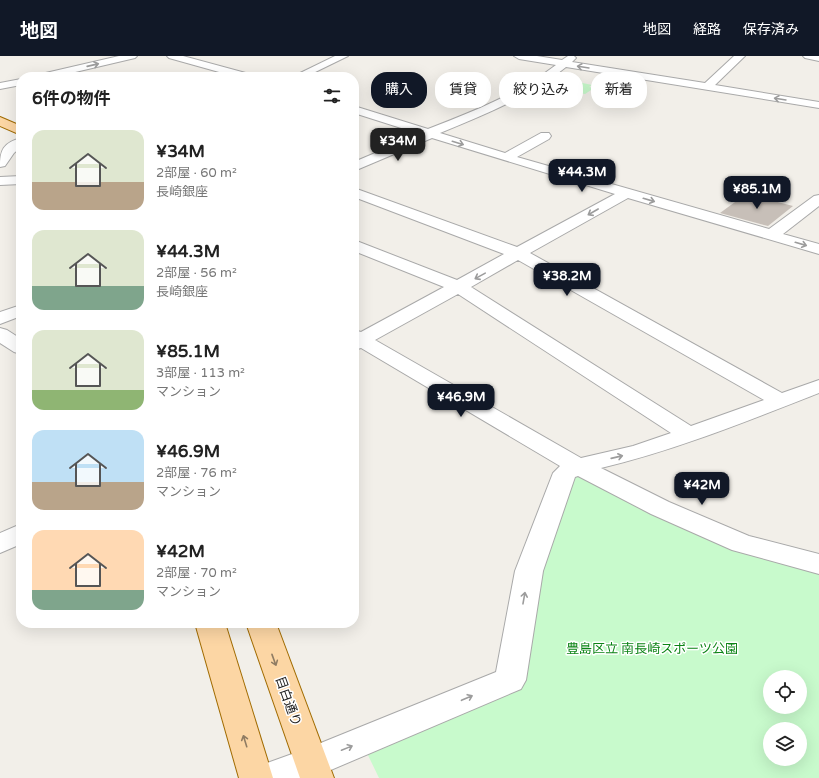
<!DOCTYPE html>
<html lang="ja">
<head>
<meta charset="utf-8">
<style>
  :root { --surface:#fff; --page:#f2f2f2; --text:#222; --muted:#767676; --accent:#111827 }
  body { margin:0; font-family:"Varela Round","Noto Sans JP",sans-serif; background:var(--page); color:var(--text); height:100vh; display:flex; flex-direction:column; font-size:15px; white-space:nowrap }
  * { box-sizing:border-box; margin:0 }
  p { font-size:13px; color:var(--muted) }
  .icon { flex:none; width:22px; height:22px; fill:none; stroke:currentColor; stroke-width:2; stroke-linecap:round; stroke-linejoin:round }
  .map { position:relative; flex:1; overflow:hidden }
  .drawer { position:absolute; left:16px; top:16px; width:343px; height:556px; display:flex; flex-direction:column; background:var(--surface); border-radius:16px; box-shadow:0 4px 16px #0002 }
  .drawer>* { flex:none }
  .banner { position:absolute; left:371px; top:16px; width:380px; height:36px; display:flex; gap:8px }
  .buttons { position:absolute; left:763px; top:614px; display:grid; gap:8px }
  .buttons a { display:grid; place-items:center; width:44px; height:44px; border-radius:50%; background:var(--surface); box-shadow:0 4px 16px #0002; font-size:20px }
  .price { position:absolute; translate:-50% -34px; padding:0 9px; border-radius:8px; background:var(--accent); color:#fff; font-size:13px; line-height:26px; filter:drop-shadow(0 1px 2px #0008) }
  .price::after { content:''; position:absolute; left:50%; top:24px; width:12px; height:9px; margin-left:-6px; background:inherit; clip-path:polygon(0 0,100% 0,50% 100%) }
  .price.on { background:#222; color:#fff }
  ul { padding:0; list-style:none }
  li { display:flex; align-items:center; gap:12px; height:100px; padding:0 16px }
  li span { display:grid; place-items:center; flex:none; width:112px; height:80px; border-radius:12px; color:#555 }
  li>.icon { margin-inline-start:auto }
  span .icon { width:48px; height:48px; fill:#fffc; stroke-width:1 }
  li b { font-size:17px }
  h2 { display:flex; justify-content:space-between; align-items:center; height:48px; padding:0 16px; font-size:17px }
  .tag { padding:0 14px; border-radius:16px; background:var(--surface); box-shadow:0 4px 16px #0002; font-size:14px; line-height:36px }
  .tag.on { background:var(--accent); color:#fff }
  header { display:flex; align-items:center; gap:24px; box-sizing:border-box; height:56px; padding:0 20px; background:var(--accent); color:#fff }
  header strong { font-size:19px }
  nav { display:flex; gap:22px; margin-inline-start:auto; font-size:14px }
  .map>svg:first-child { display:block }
</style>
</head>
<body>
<header>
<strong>地図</strong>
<nav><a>地図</a><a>経路</a><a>保存済み</a></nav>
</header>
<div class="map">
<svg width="819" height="722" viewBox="0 0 819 722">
  <rect width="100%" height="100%" fill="#f2efe9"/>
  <g fill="#c8facc" fill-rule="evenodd">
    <polygon points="555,19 581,23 578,26 592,29 589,31 594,32 585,38 539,30"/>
    <path d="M575 420 586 421 819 517V722H379L366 695 522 628 542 511ZM770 621H800V651H770ZM770 673H800V703H770Z"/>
  </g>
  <polygon fill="#c7bfb8" points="746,138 793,150 768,170 720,157"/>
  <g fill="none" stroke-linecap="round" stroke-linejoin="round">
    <defs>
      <g id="minor">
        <polygon points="119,0 137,0 135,2 54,21 36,21 37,19"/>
        <polygon points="167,0 183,0 253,19 254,21 237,21 169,2"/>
        <polygon points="335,0 348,0 305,21 292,21"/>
        <path d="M514 0H537L562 4 568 0H574L576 2 572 6 705 27 734 0H745L715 29 819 46V52L566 11C529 41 484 59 440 77L505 97 541 77H549L551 80 549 83 517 101 769 173 814 140 819 139V150L783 178 819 188V198L628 142 530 197 782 337 819 324V337C747 365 676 394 601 412L669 446 749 480 819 498V518L732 494 651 458 578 420 575 421 543 515 526 624 521 633 312 722H251L256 711 306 693 496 616 515 515 553 417 560 410 361 292 354 294V274L361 276 444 231 354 195V184L457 224 504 198 354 141V132L517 191 615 138 432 82 354 115V106L420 78 354 57V50L428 73C472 56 518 38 556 9L519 3ZM518 204 764 344 691 370 471 231ZM458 238 671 377 633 390 581 402 375 284Z"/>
        <polygon points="803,0 819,0 819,5 805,2"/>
        <polygon points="21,23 21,29 0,33 0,27"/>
        <path d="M21 82V91L14 97 5 110 0 111C0 94 3 87 21 82Z"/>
        <polygon points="21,120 21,128 0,129 0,121"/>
        <polygon points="21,249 21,260 0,268 0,256"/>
        <polygon points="0,272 7,274 21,283 21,298 14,296 0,287"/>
        <polygon points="21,468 21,488 0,497 0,477"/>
      </g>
      <g id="major">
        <polygon points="0,61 21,70 21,79 0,70"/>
        <polygon points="195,567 225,567 273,722 239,722"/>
        <polygon points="246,567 276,567 334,722 300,722"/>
      </g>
    </defs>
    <use href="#minor" stroke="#a9a9a9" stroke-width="2"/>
    <use href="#major" stroke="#a06b00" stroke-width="2"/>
    <use href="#minor" fill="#fff" fill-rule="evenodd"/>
    <use href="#major" fill="#fcd6a4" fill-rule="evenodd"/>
  </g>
  <defs><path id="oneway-shaft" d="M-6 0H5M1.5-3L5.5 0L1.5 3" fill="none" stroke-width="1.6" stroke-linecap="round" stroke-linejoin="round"/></defs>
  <g stroke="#9c9c9c">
    <use href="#oneway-shaft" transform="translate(93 9) rotate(-13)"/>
    <use href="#oneway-shaft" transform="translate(583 11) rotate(-171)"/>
    <use href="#oneway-shaft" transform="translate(780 43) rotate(-171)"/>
    <use href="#oneway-shaft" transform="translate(458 87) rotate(17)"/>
    <use href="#oneway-shaft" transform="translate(649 144) rotate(16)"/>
    <use href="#oneway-shaft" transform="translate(593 156) rotate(150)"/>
    <use href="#oneway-shaft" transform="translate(801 188) rotate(16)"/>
    <use href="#oneway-shaft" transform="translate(480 220) rotate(151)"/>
    <use href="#oneway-shaft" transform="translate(617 401) rotate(-13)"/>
    <use href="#oneway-shaft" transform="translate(524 542) rotate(-80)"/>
    <use href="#oneway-shaft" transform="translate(467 642) rotate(-23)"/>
    <use href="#oneway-shaft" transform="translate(347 692) rotate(-22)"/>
  </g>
  <g stroke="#8f7c63">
    <use href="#oneway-shaft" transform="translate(274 604) rotate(70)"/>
    <use href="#oneway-shaft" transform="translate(245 685) rotate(-107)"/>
  </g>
  <g text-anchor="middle" stroke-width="3" stroke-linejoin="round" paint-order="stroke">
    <g font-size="13" fill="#0c8416" stroke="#fff">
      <text x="652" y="597">豊島区立 南長崎スポーツ公園</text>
    </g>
    <g font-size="13" fill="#222" stroke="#fff">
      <text transform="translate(289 645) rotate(70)" y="5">目白通り</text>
    </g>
  </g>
</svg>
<div class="buttons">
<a><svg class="icon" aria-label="locate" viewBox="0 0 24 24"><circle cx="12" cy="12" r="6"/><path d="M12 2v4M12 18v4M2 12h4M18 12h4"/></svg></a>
<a><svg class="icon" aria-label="layers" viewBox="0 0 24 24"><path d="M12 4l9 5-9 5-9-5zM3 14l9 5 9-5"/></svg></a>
</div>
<b class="price on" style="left:398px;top:106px">¥34M</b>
<b class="price" style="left:582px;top:137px">¥44.3M</b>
<b class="price" style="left:757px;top:154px">¥85.1M</b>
<b class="price" style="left:567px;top:241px">¥38.2M</b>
<b class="price" style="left:461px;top:362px">¥46.9M</b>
<b class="price" style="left:702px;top:450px">¥42M</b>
<div class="banner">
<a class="tag on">購入</a>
<a class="tag">賃貸</a>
<a class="tag">絞り込み</a>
<a class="tag">新着</a>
</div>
<section class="drawer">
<h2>6件の物件<svg class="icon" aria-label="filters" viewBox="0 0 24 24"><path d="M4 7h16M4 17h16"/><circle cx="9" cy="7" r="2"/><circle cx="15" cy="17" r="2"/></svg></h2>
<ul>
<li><span style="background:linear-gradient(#dfe7d0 65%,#b9a48a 0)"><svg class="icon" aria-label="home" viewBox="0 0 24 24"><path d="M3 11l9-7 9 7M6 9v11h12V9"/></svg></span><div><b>¥34M</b><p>2部屋 · 60 m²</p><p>長崎銀座</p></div></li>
<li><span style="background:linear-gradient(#dfe7d0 70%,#7fa58c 0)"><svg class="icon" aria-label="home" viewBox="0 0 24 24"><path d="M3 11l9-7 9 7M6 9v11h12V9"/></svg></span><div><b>¥44.3M</b><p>2部屋 · 56 m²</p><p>長崎銀座</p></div></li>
<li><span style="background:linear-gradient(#dfe7d0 75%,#8fb573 0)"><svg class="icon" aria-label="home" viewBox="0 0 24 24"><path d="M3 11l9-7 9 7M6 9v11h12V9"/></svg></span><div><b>¥85.1M</b><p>3部屋 · 113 m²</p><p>マンション</p></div></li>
<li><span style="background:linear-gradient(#bfe0f5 65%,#b9a48a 0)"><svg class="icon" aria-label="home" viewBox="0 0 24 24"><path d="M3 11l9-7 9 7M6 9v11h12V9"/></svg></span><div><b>¥46.9M</b><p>2部屋 · 76 m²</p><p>マンション</p></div></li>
<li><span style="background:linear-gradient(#ffd9b3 75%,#7fa58c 0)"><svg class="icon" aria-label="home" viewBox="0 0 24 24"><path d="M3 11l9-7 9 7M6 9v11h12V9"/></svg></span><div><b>¥42M</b><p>2部屋 · 70 m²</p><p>マンション</p></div></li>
</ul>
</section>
</div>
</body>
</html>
